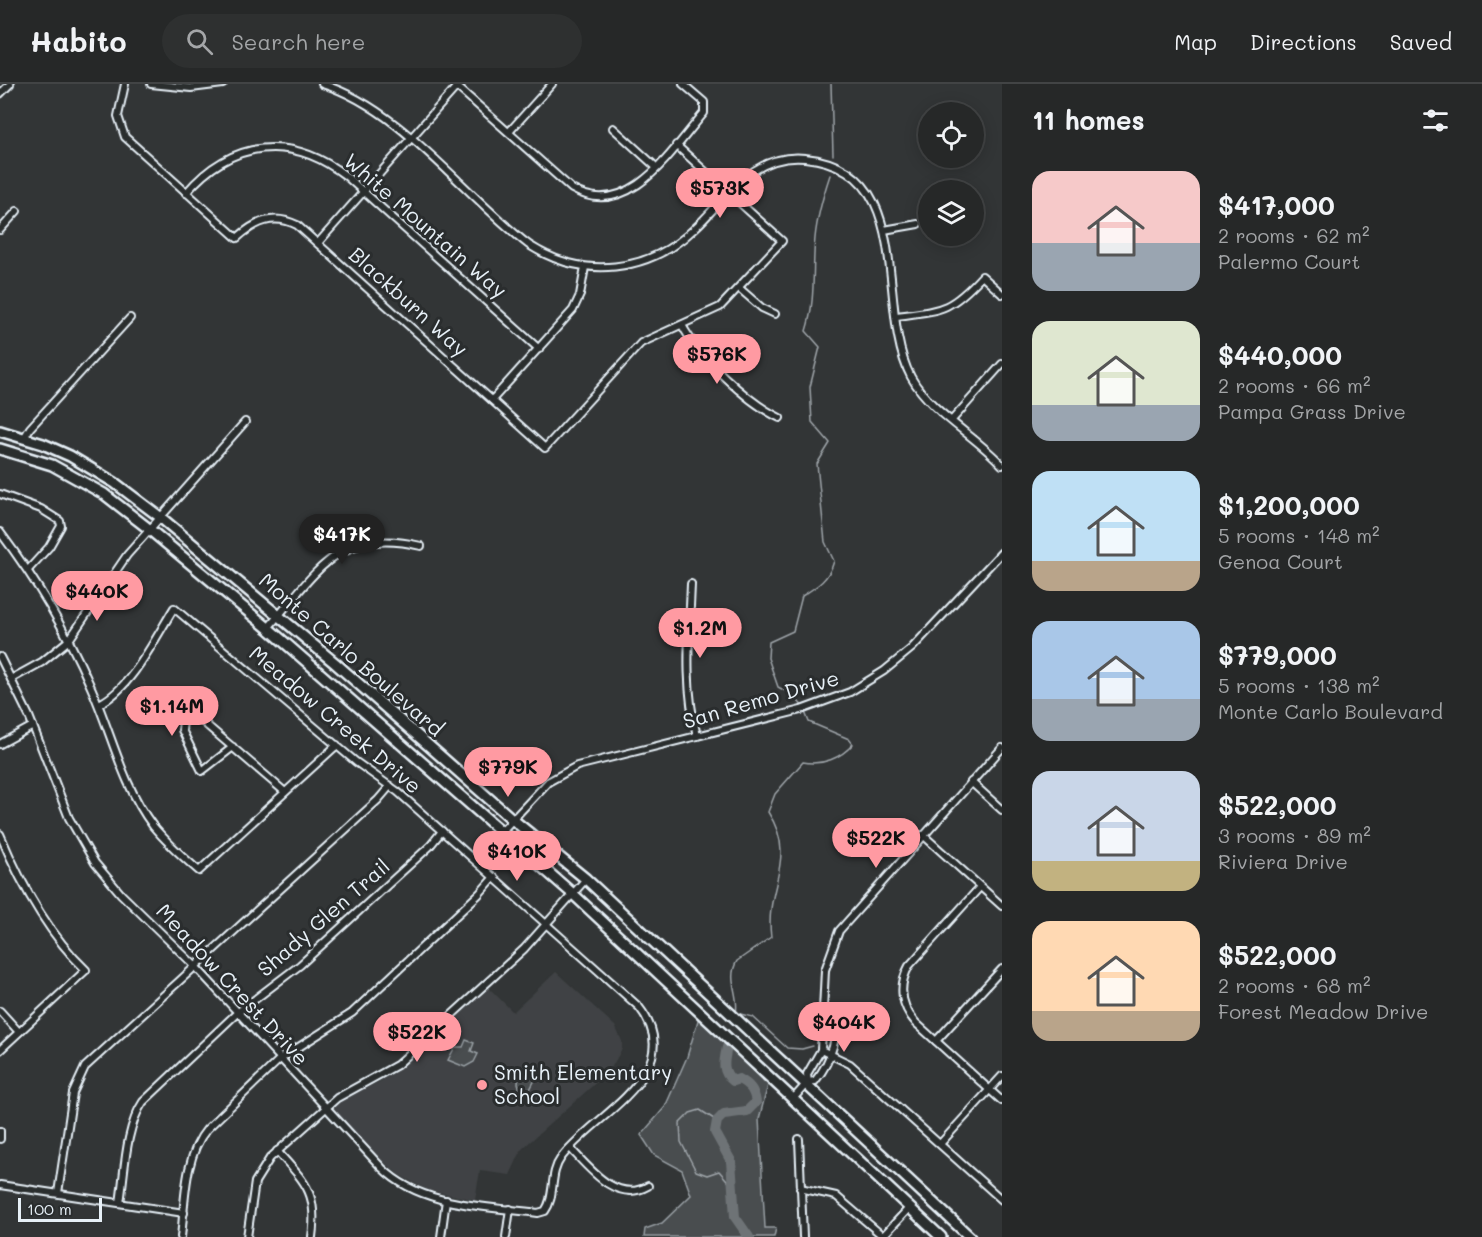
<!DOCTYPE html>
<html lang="en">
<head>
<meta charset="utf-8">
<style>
  :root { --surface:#262828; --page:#2e3030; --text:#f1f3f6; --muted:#a4a6a8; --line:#424445; --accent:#ff9aa2 }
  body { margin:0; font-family:Mali,sans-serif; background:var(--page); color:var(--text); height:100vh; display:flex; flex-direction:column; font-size:22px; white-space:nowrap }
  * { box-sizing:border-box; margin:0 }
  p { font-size:20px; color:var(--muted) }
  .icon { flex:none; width:33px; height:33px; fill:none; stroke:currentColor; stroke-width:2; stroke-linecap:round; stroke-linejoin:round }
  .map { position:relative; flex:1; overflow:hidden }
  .details { display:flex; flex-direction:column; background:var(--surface); width:480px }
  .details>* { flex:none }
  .controls { position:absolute; left:918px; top:18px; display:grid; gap:12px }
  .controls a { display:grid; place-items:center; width:66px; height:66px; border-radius:50%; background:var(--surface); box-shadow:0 3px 15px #0003,0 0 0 2px var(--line); font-size:30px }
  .scale { position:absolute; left:18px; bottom:15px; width:84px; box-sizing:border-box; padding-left:6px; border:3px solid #e8f1f8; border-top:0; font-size:16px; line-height:21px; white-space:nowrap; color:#e8f1f8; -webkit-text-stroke:4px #2a2d2e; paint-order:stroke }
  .price { position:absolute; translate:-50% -51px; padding:0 14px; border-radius:21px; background:var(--accent); color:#111; font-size:20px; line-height:39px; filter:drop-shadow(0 2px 3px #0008) }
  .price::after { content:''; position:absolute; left:50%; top:36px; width:18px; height:14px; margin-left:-9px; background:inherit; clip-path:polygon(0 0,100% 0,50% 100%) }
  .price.active { background:#222; color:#fff }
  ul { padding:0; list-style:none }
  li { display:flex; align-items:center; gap:18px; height:150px; padding:0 30px }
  li span { display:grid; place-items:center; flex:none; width:168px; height:120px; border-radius:18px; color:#555 }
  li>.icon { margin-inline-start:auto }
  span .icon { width:72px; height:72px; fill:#fffc; stroke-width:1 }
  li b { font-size:26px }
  h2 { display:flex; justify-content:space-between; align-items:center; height:72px; padding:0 30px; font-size:26px }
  header { display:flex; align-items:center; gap:36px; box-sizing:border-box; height:84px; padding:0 30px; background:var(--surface); border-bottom:2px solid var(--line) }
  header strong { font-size:28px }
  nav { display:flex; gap:33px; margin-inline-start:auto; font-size:21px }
  .search { width:420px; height:54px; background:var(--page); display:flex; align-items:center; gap:15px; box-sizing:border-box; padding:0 21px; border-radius:33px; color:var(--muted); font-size:22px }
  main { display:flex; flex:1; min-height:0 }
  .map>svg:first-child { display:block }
</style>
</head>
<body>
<header>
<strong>Habito</strong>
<div class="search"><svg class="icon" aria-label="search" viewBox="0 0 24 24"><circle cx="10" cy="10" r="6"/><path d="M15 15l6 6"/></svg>Search here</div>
<nav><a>Map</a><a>Directions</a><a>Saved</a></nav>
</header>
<main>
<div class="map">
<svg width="1002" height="1153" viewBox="0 0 1002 1153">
  <rect width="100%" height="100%" fill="#323536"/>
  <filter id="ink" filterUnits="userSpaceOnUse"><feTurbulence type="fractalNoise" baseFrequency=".0167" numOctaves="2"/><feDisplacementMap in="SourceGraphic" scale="12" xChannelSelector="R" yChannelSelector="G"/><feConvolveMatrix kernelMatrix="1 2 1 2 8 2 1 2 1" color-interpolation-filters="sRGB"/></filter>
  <g filter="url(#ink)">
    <polygon fill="#3f4244" points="556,888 615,942 622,957 622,965 610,986 522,1065 510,1091 480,1087 475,1116 427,1106 399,1091 371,1067 332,1024 348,1012 377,999 402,983 489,904 513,928"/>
    <g fill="#494d4f" stroke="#989fa4" stroke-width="1.5">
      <polygon points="699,933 768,1001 759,1035 765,1144 776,1144 774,1153 644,1153 645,1145 662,1139 691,1111 682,1086 654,1071 641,1051 665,1023 687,973"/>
      <polygon points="466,956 474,959 471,967 478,970 474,978 465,983 448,976 455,963 463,963"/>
      <polygon points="520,983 528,985 537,992 528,1009 520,1006 518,999"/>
    </g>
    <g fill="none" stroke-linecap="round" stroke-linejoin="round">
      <g stroke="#9fa5aa" stroke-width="1.5">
        <polyline points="831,0 833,71"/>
        <path d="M804 624 793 611 778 603 768 574 769 558 793 547 802 512C818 502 829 495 834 477L825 458 817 380 830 359 812 338 810 303 820 263 806 247C816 216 812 186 815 154 817 133 823 112 830 91"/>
        <path d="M805 628 809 638 849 655 853 660C841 674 822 682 803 678L775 710 768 728C799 776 764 802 771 853L737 877C726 895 740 912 736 929L753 933 787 964 802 965 813 962"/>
        <polyline points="717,1037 700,1026 690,1029 680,1039 681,1058 696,1087 707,1091 719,1087 733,1103"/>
      </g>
      <path stroke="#6e7376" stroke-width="10" d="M727 963C724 977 721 987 733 997L739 995C750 1001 754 1006 756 1018L747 1027 724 1030 717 1037 715 1048 731 1077 735 1133 749 1153"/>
      <defs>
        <g id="minor">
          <path d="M125 0 118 32 125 53 237 154C255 138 273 129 297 141L545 364 641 259 720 223 782 157 676 61"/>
          <polyline points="151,0 191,4 223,0"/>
          <path d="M322 0C401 24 464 111 529 161 583 196 649 189 695 144 728 113 752 69 805 74 919 85 874 224 911 293 931 329 975 351 1002 381"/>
          <path d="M454 0 572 105C629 138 673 65 704 29V18L683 0"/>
          <polyline points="0,10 10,0"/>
          <polyline points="613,44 656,83"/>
          <polyline points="509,48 552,0"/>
          <path d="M186 109C231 56 291 49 346 92L539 265"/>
          <polyline points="0,146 17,127"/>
          <polyline points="884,146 918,140"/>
          <polyline points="318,159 459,0"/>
          <polyline points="739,204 762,224 775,230"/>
          <path d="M897 232C942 226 950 227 982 192L1002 210"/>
          <path d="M682 241C698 272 748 319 780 334"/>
          <polyline points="492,316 573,226 580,211 585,183"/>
          <polyline points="952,336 1002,280"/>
          <polyline points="24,354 30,344 130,234"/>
          <polyline points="0,410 41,425 60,437 61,442 49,463 28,486"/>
          <path d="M0 448C36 496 66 546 90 601 111 647 122 701 153 742 167 759 183 773 199 787L337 661"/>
          <path d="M691 500C689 552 684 602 697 652"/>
          <path d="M268 544C317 488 338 442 421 462"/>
          <path d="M0 573 29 632 69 734 95 779 121 810 195 882 382 1084C421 1123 486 1122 538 1129L545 1127C556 1112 549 1090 561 1074 592 1031 691 989 639 923L398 708 356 678 174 524C156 553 131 605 99 620"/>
          <polyline points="11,595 42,578 69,556 127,471 245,338"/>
          <polyline points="0,660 33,642"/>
          <polyline points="233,663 202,687 182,646 183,637 188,632 196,632 285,708"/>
          <polyline points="971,698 1002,726"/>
          <polyline points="502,747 548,698 577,682 801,626 850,608 884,587 912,564 1002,468"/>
          <path d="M0 750C20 798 48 850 86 886L0 966"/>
          <polyline points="923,751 1002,822"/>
          <path d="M980 803 909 882C898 902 901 922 916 939L1002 1017"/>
          <polyline points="0,927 19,948"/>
          <polyline points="936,957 1002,885"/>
          <polyline points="821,966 850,980 1002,1116"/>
          <polyline points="808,998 807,990 821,966 825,886 839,847 1002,664"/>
          <path d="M792 1016 808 998 815 997C829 980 846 944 825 927"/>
          <polyline points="0,1047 0,1055"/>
          <polyline points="799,1055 803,1153"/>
          <polyline points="940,1060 1002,992"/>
          <path d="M570 1064C589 1084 616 1120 648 1102"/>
          <path d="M277 1067C306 1099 318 1109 312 1153"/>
          <polyline points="0,1101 184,1129"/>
          <polyline points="800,1104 836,1112 884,1153"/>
          <polyline points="58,1109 73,1009 85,983 378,716 390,702"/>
          <path d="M120 1119C125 1087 125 1045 143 1018L237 929 300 881 430 762 442 747"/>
          <polyline points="883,1152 909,1124"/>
          <path d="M181 1153C185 1119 184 1072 207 1045L280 975 352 929 479 810 494 793"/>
          <polyline points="247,1153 255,1098 270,1074 337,1014 397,981 524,865 586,795"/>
          <polyline points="441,1153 446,1116"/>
          <polyline points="506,1153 510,1125"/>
        </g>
        <g id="secondary">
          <polyline points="0,347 43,360 70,372 115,399 160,433 335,579 512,735 586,795 970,1153"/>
          <polyline points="0,365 52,381 104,410 149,445 268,544 573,810 941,1153"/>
        </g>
      </defs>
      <use href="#minor" stroke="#e8f1f8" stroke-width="10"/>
      <use href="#secondary" stroke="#e8f1f8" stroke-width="14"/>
      <use href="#minor" stroke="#2a2d2e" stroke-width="6"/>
      <use href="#secondary" stroke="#2a2d2e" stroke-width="9"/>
    </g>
  </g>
  <circle fill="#ff9aa2" stroke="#2a2d2e" stroke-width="2" cx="482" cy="1001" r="6"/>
  <g text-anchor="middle" stroke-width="6" stroke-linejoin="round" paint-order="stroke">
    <g font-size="21" fill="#e8f1f8" stroke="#2a2d2e">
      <text transform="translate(425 142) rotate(41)" y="7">White Mountain Way</text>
      <text transform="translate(408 218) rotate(42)" y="7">Blackburn Way</text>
      <text transform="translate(351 571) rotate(41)" y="7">Monte Carlo Boulevard</text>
      <text transform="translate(761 616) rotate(-16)" y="7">San Remo Drive</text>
      <text transform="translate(335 636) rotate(40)" y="7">Meadow Creek Drive</text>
      <text transform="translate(324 834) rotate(-41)" y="7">Shady Glen Trail</text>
      <text transform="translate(232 901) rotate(47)" y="7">Meadow Crest Drive</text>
    </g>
    <g font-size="21" fill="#e8f1f8" stroke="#2a2d2e" text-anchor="start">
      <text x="494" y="996">Smith Elementary<tspan x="494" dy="24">School</tspan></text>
    </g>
  </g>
</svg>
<div class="controls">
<a><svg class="icon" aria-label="locate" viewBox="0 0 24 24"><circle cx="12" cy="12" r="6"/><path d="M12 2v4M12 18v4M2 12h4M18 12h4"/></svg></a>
<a><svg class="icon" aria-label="layers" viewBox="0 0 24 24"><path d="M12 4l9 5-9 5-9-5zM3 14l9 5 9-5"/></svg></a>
</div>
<div class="scale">100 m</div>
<b class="price" style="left:720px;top:135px">$573K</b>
<b class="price" style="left:717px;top:301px">$576K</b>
<b class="price active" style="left:342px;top:481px">$417K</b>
<b class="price" style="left:97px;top:538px">$440K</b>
<b class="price" style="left:700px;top:575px">$1.2M</b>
<b class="price" style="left:172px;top:653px">$1.14M</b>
<b class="price" style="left:508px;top:714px">$779K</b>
<b class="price" style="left:876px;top:785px">$522K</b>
<b class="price" style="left:517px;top:798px">$410K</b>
<b class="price" style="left:844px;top:969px">$404K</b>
<b class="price" style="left:417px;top:979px">$522K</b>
</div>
<section class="details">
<h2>11 homes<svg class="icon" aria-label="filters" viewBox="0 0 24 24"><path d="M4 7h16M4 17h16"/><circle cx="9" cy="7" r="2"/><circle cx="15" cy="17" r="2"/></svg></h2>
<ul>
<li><span style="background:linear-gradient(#f6c9c9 60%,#9aa5b1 0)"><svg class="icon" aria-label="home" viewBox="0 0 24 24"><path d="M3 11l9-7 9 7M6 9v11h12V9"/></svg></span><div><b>$417,000</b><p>2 rooms · 62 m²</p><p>Palermo Court</p></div></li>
<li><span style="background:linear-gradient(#dfe7d0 70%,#9aa5b1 0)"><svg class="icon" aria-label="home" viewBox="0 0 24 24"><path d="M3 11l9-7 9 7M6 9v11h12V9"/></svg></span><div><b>$440,000</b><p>2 rooms · 66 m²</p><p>Pampa Grass Drive</p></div></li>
<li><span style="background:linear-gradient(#bfe0f5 75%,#b9a48a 0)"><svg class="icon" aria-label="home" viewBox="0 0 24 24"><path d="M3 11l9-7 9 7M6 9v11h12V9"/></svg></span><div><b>$1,200,000</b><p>5 rooms · 148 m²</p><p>Genoa Court</p></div></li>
<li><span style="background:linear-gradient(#a9c7e8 65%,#9aa5b1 0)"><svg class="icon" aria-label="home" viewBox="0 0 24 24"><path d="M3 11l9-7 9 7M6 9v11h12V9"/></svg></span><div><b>$779,000</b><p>5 rooms · 138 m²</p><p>Monte Carlo Boulevard</p></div></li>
<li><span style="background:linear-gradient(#c9d6e8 75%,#c2b280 0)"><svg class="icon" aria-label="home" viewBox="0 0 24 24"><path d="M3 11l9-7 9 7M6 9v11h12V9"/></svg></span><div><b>$522,000</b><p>3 rooms · 89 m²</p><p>Riviera Drive</p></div></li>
<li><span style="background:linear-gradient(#ffd9b3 75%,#b9a48a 0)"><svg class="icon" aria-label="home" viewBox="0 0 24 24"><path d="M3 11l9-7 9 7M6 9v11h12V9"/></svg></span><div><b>$522,000</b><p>2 rooms · 68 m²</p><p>Forest Meadow Drive</p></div></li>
</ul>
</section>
</main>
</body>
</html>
